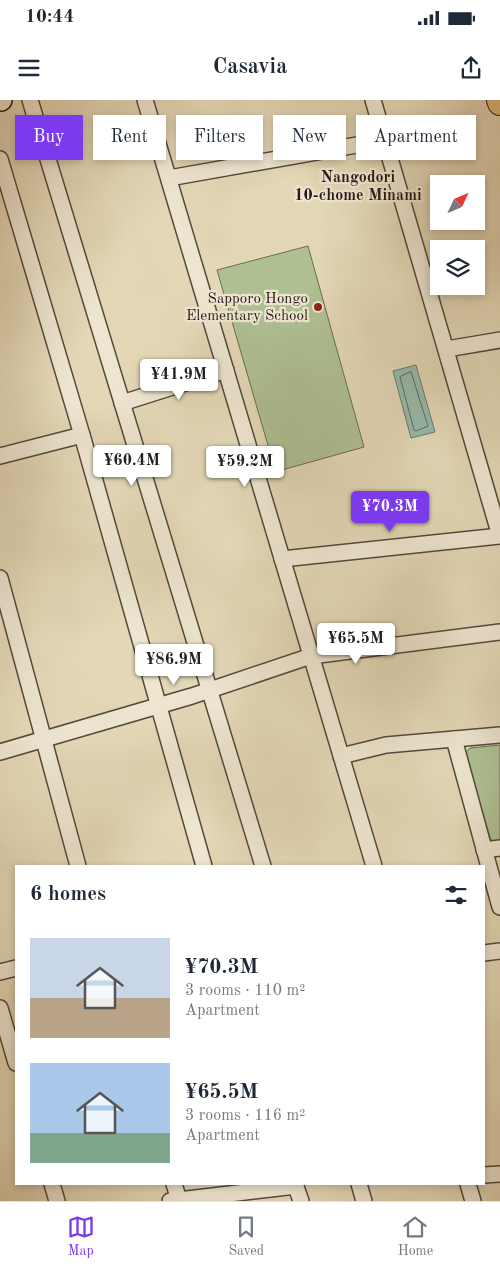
<!DOCTYPE html>
<html lang="en">
<head>
<meta charset="utf-8">
<style>
  :root { --surface:#fff; --page:#f2f2f3; --text:#1f2937; --muted:#747a83; --line:#e0e1e3; --accent:#7c3aed }
  body { margin:0; font-family:"Old Standard TT",serif; background:var(--page); color:var(--text); height:100vh; display:flex; flex-direction:column; font-size:19px; white-space:nowrap }
  * { box-sizing:border-box; margin:0 }
  p { font-size:16px; color:var(--muted) }
  .icon { flex:none; width:28px; height:28px; fill:none; stroke:currentColor; stroke-width:2; stroke-linecap:round; stroke-linejoin:round }
  .map { position:relative; flex:1; overflow:hidden }
  .details { position:absolute; left:15px; top:765px; width:470px; height:320px; display:flex; flex-direction:column; background:var(--surface); border-radius:0px; box-shadow:0 2px 8px #0003 }
  .details>* { flex:none }
  .banner { position:absolute; left:15px; top:15px; width:470px; height:45px; display:flex; gap:10px }
  .needle { width:32px; rotate:46deg }
  .controls { position:absolute; left:430px; top:75px; display:grid; gap:10px }
  .controls a { display:grid; place-items:center; width:55px; height:55px; border-radius:0px; background:var(--surface); box-shadow:0 2px 8px #0003; font-size:25px }
  .price { position:absolute; translate:-50% -42px; padding:0 11px; border-radius:5px; background:#fff; color:#222; font-size:16px; line-height:32px; filter:drop-shadow(0 1px 2px #0008) }
  .price::after { content:''; position:absolute; left:50%; top:30px; width:15px; height:11px; margin-left:-8px; background:inherit; clip-path:polygon(0 0,100% 0,50% 100%) }
  .price.current { background:var(--accent); color:#fff }
  ul { padding:0; list-style:none }
  li { display:flex; align-items:center; gap:15px; height:125px; padding:0 15px }
  li span { display:grid; place-items:center; flex:none; width:140px; height:100px; border-radius:0px; color:#555 }
  li>.icon { margin-inline-start:auto }
  span .icon { width:60px; height:60px; fill:#fffc; stroke-width:1 }
  li b { font-size:21px }
  h2 { display:flex; justify-content:space-between; align-items:center; height:60px; padding:0 15px; font-size:21px }
  .pill { padding:0 18px; border-radius:0px; background:var(--surface); box-shadow:0 2px 8px #0003; font-size:18px; line-height:45px }
  .pill.current { background:var(--accent); color:#fff }
  .status { display:flex; justify-content:space-between; align-items:center; height:35px; padding:0 25px; background:var(--surface); direction:ltr }
  .status svg { height:14px; fill:currentColor }
  header { display:flex; justify-content:space-between; align-items:center; height:65px; padding:0 15px; background:var(--surface); font-size:22px; font-weight:600 }
  .tabs { display:flex; justify-content:space-around; align-items:center; height:70px; border-top:1px solid var(--line); background:var(--surface); font-size:14px; color:var(--muted) }
  .tabs a { display:grid; justify-items:center; gap:2px }
  .tabs .current { color:var(--accent) }
  .map>svg:first-child { display:block }
</style>
</head>
<body>
<div class="status"><b>10:44</b><svg viewBox="0 0 49 12"><path d="M0 12V9h3v3zM5 12V6h3v6zM10 12V3h3v9zM15 12V0h3v12zM26 1h20v11H26zM47 4h2v5h-2z"/></svg></div>
<header><svg class="icon" aria-label="menu" viewBox="0 0 24 24"><path d="M4 6h16M4 12h16M4 18h16"/></svg>Casavia<svg class="icon" aria-label="share" viewBox="0 0 24 24"><path d="M12 15V3M7 8l5-5 5 5M5 13v7h14v-7"/></svg></header>
<div class="map">
<svg width="500" height="1101" viewBox="0 0 500 1101">
  <rect width="100%" height="100%" fill="#e3d7b6"/>
  <filter id="stains"><feTurbulence type="fractalNoise" baseFrequency=".004" numOctaves="4"/><feColorMatrix values="0 0 0 0 .2 0 0 0 0 .09 0 0 0 0 .02 0 0 0 .5 -.17"/></filter>
  <radialGradient id="worn" r=".72"><stop offset=".6" stop-color="#630" stop-opacity="0"/><stop offset="1" stop-color="#630" stop-opacity=".3"/></radialGradient>
  <g fill="#aebf92" stroke="#6a6c52">
    <polygon points="308,146 364,347 282,370 274,366 217,170"/>
    <polygon points="500,645 500,743 491,740 464,654 470,648"/>
  </g>
  <polygon fill="#95baac" stroke="#68796f" points="416,265 435,332 411,338 393,271"/>
  <g fill="none" stroke-linecap="round" stroke-linejoin="round">
    <polygon stroke="#5d6960" stroke-width="1" points="411,272 428,326 416,331 414,330 400,277"/>
    <defs>
      <g id="street">
        <polyline points="30,0 263,766"/>
        <polyline points="145,0 374,766"/>
        <polyline points="0,59 82,335 204,766"/>
        <polyline points="169,78 385,40"/>
        <polyline points="447,249 500,240"/>
        <polyline points="122,303 226,270"/>
        <polyline points="0,356 82,335"/>
        <polyline points="282,459 500,436 373,0"/>
        <polyline points="0,478 78,766"/>
        <polyline points="454,639 500,807"/>
        <polyline points="0,652 192,596 311,556 500,532"/>
        <polyline points="341,656 386,645 500,635"/>
        <polyline points="484,750 500,748"/>
        <polyline points="484,853 500,851"/>
        <polyline points="0,872 16,868"/>
        <polyline points="0,908 16,963"/>
        <polyline points="484,1075 500,1074"/>
        <polyline points="52,1084 57,1101"/>
        <polyline points="174,1084 179,1100"/>
        <polyline points="295,1084 301,1101"/>
        <polyline points="359,1084 364,1101"/>
        <polyline points="468,1084 473,1101"/>
        <polyline points="170,1101 296,1086"/>
      </g>
      <polyline id="secondary" points="0,0 1,0"/>
      <polyline id="primary" points="499,0 500,3"/>
    </defs>
    <use href="#street" stroke="#54483c" stroke-width="18"/>
    <use href="#secondary" stroke="#251813" stroke-width="24"/>
    <use href="#primary" stroke="#251813" stroke-width="26"/>
    <use href="#street" stroke="#ede5d0" stroke-width="15"/>
    <use href="#secondary" stroke="#ede5d0" stroke-width="21"/>
    <use href="#primary" stroke="#e2bc7b" stroke-width="24"/>
  </g>
  <circle fill="#8f2418" stroke="#ede5d0" stroke-width="2" cx="318" cy="207" r="5"/>
  <g text-anchor="middle" stroke-width="4.5" stroke-linejoin="round" paint-order="stroke">
    <g font-size="15" fill="#251813" stroke="#ede5d0" text-anchor="end">
      <text x="308" y="203">Sapporo Hongo<tspan x="308" dy="17">Elementary School</tspan></text>
    </g>
    <g font-size="16" font-weight="bold" fill="#251813" stroke="#ede5d0">
      <text x="358" y="82">Nangodori<tspan x="358" dy="18">10-chome Minami</tspan></text>
    </g>
  </g>
  <rect width="100%" height="100%" filter="url(#stains)"/>
  <rect width="100%" height="100%" fill="url(#worn)"/>
</svg>
<div class="controls">
<a><svg class="needle" viewBox="-14 -14 28 28"><path d="M0-13l5 13h-10z" fill="#e53935"/><path d="M0 13l5-13h-10z" fill="#747a83"/></svg></a>
<a><svg class="icon" aria-label="layers" viewBox="0 0 24 24"><path d="M12 4l9 5-9 5-9-5zM3 14l9 5 9-5"/></svg></a>
</div>
<b class="price" style="left:179px;top:301px">¥41.9M</b>
<b class="price" style="left:132px;top:387px">¥60.4M</b>
<b class="price" style="left:245px;top:388px">¥59.2M</b>
<b class="price current" style="left:390px;top:433px">¥70.3M</b>
<b class="price" style="left:356px;top:565px">¥65.5M</b>
<b class="price" style="left:174px;top:586px">¥86.9M</b>
<div class="banner">
<a class="pill current">Buy</a>
<a class="pill">Rent</a>
<a class="pill">Filters</a>
<a class="pill">New</a>
<a class="pill">Apartment</a>
</div>
<section class="details">
<h2>6 homes<svg class="icon" aria-label="filters" viewBox="0 0 24 24"><path d="M4 7h16M4 17h16"/><circle cx="9" cy="7" r="2"/><circle cx="15" cy="17" r="2"/></svg></h2>
<ul>
<li><span style="background:linear-gradient(#c9d6e8 60%,#b9a48a 0)"><svg class="icon" aria-label="home" viewBox="0 0 24 24"><path d="M3 11l9-7 9 7M6 9v11h12V9"/></svg></span><div><b>¥70.3M</b><p>3 rooms · 110 m²</p><p>Apartment</p></div></li>
<li><span style="background:linear-gradient(#a9c7e8 70%,#7fa58c 0)"><svg class="icon" aria-label="home" viewBox="0 0 24 24"><path d="M3 11l9-7 9 7M6 9v11h12V9"/></svg></span><div><b>¥65.5M</b><p>3 rooms · 116 m²</p><p>Apartment</p></div></li>
</ul>
</section>
</div>
<nav class="tabs">
<a class="current"><svg class="icon" aria-label="map" viewBox="0 0 24 24"><path d="M3 6l6-2 6 2 6-2v14l-6 2-6-2-6 2zM9 4v14M15 6v14"/></svg>Map</a>
<a><svg class="icon" aria-label="saved" viewBox="0 0 24 24"><path d="M7 4h10v16l-5-4-5 4z"/></svg>Saved</a>
<a><svg class="icon" aria-label="home" viewBox="0 0 24 24"><path d="M3 11l9-7 9 7M6 9v11h12V9"/></svg>Home</a>
</nav>
</body>
</html>
